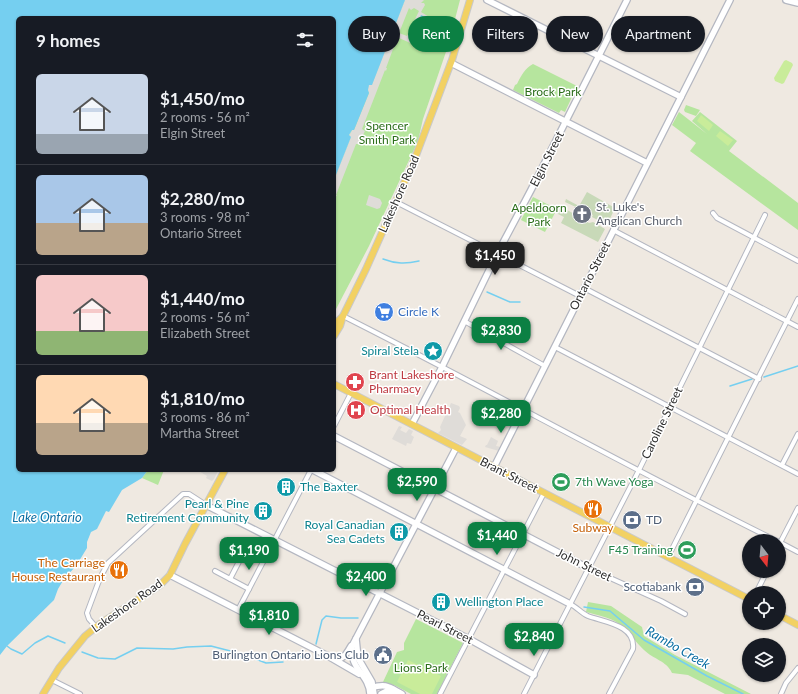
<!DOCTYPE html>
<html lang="en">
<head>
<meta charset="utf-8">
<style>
  :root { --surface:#171b24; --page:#20242c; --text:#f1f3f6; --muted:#9ea1a6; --line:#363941; --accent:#0b8043 }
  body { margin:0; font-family:Lato,sans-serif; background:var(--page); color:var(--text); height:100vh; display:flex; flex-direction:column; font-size:15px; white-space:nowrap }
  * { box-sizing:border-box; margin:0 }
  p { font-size:13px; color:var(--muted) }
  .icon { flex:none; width:22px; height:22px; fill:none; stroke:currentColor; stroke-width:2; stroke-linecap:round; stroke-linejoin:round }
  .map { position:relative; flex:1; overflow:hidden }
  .drawer { position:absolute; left:16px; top:16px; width:320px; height:456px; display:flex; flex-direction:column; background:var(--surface); border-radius:6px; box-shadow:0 1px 3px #0004 }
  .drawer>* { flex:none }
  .top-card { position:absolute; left:348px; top:16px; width:380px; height:36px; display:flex; gap:8px }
  .needle { width:26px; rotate:164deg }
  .fabs { position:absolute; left:742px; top:534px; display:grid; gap:8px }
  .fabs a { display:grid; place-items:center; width:44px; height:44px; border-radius:50%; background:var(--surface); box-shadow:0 1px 3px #0004; font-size:20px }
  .price { position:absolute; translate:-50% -34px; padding:0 9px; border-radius:8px; background:var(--accent); color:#fff; font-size:13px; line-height:26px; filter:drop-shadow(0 1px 2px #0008) }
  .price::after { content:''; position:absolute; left:50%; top:24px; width:12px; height:9px; margin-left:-6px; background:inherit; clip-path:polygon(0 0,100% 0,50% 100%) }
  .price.current { background:#222; color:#fff }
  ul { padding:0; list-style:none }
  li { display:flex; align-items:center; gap:12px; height:100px; padding:0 20px }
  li+li { border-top:1px solid var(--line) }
  li span { display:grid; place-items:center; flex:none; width:112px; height:80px; border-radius:6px; color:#555 }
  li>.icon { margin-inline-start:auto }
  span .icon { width:48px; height:48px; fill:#fffc; stroke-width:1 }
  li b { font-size:17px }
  h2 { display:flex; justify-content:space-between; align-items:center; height:48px; padding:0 20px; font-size:17px }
  .chip { padding:0 14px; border-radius:18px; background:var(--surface); box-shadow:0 1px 3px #0004; font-size:14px; line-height:36px }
  .chip.current { background:var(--accent); color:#fff }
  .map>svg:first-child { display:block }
</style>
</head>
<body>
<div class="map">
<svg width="798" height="694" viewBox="0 0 798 694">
  <rect width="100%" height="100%" fill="#efe9e1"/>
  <g fill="#b6e59e">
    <polygon points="405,0 460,0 448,46 423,119 418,141 369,246 334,313 334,180 351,137 349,136 369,85 372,84"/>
    <path d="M533 64 577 86 565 112 561 110 559 113 513 90 515 85 517 84C521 76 525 68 533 64Z"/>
    <polygon points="686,105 700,110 696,116 685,112 684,110"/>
    <polygon points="679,112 707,134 692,121 700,112 737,141 729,151 798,203 798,230 690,151 696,143 672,125"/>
    <polygon points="533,197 557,209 545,232 521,220"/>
    <polygon points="148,470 164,470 158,485 142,478"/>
    <path d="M588 602 611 606 642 627 644 636 675 655 751 694H725L688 675 672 673C667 661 653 659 644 650 635 642 629 631 618 623 609 617 597 615 586 612Z"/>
    <polygon points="416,619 463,643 437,694 411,694 396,686 383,682 397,652 404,650 404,643"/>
  </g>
  <g fill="#c8d9b8">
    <polygon points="587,192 615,208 607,225 592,217 593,215 565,202 566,199 579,206"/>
    <polygon points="559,207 569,211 589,223 593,222 605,229 598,242 561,223 564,217 556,213"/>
  </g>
  <g fill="#c9ec9a">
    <polygon points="786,60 792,63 793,65 784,83 782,84 775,81 774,78 784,61"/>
    <polygon points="701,115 713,125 709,131 697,121"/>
    <polygon points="720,131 733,140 728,146 716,136"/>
    <polygon points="408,660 441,676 432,694 420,694 397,682"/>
  </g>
  <g fill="#dfdcd8" fill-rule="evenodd">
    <path d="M405 0H424L421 3H424L425 5 421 12 434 20 428 38H426L432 20 419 18 416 27 413 34 425 43 424 49 399 38 398 42 396 41 386 68H387L386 71 385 70 362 129 365 131 363 135 364 137 360 144H356L336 195H337L334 200V180L351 137 349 136 352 130H354L369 93 367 90 369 85 372 84ZM409 8 411 10 414 8 419 11 407 36 399 33Z"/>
    <polygon points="369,195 380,199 382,203 380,208 377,209 366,205"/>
    <polygon points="451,403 459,406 460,408 458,412 460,413 466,425 460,436 467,439 462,445 438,433 441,430 440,427"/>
    <polygon points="399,426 402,427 400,430 406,433 409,429 413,431 411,435 414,437 411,444 407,443 406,446 392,439"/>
    <polygon points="491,437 498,441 496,446 501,447 499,451 485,447 486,445 487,445"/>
    <polygon points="197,470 218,470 218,471 214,479 212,481 206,478 207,476"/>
  </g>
  <g fill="#75cff0">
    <polygon points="0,0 405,0 372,85 369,85 368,90 369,93 354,130 352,130 349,135 351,137 334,180 334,18 18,18 18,470 148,470 142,478 122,490 109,512 106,511 97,529 91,532 87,542 87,548 76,566 64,579 58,589 54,600 7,646 0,655"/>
    <polygon points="421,15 432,20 426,38 422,38 423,41 420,45 412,42 416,27"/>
  </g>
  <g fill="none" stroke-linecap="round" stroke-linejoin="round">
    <g stroke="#75cff0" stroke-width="1.5">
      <path d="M383 259C396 264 406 264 419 261"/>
      <polyline points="487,292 510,302 520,302"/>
      <polyline points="764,377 798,366"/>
      <polyline points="730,386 752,379"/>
      <polyline points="584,607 610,611 644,640 707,676 743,694"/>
      <polyline points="316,644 322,620 326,616 341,618 358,618"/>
      <polyline points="7,646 11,649 22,654 35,643 48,636 65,643"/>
      <polyline points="82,652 98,658 115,659 137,648 173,649 187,647 211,646 242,654 266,663 283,662"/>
      <polyline points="293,659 310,654"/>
    </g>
    <defs>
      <g id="street">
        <polyline points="396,202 580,296"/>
        <polyline points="713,213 717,218 798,261"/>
        <polyline points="613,230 798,327"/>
        <polyline points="584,288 759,379"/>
        <path d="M343 316C488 389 631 469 777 541"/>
        <polyline points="464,321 545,366"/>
        <polyline points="555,347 798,474"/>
        <polyline points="334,426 351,393"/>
        <polyline points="782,465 798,434"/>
        <polyline points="230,542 264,561"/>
        <polyline points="779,542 798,552"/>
        <polyline points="779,545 798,508"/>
        <polyline points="668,557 798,299"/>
        <polyline points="588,568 661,601 685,614"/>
        <polyline points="215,571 249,589"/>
        <polyline points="230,579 245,550"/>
        <polyline points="756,593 767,571"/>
        <path d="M570 604C577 607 581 613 588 616 604 622 636 625 633 649L609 694"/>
        <polyline points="238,610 311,470"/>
        <polyline points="96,627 89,619 87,613 100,578 108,563 183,494 189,494 206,505"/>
        <polyline points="52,680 80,694"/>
        <polyline points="440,694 544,493"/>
        <polyline points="524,694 639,470 765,215"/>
        <polyline points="781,694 786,683 798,668"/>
      </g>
      <g id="secondary">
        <polyline points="487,0 681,97"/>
        <polyline points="786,0 798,3"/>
        <polyline points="451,63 647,163"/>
        <polyline points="412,424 442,367 497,254 531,190 627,0"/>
        <polyline points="334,436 588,568"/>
        <polyline points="494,467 730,0"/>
        <polyline points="313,470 570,604"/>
        <polyline points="206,505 469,639 534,675"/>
        <polyline points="170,575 328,656 359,674"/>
        <polyline points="356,639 358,658 372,682 374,694"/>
        <path d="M334 658C343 661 347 653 351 646"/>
        <path d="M371 688C386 683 389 687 402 694"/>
        <path d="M370 694C369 674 349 669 352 646L456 448"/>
        <polyline points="381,694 387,691 398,693"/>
      </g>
      <g id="primary">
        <polyline points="334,325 343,316"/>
        <polyline points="334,336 340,326 343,316 366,269 415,158 452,60 470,0"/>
        <polyline points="334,384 749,599"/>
        <polyline points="779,615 798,625"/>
        <polyline points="43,694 59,668 85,636 101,623 159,586 170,575 185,544 225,470"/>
      </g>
    </defs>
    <use href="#street" stroke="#b4b7c1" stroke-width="6"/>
    <use href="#secondary" stroke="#b4b7c1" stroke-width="8"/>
    <use href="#primary" stroke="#c9c9c9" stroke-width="8"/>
    <use href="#street" stroke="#fff" stroke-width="4"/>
    <use href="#secondary" stroke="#fff" stroke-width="5.5"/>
    <use href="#primary" stroke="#f2d163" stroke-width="6"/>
  </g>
  <defs>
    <symbol id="church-disc" viewBox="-11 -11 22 22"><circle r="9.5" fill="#6b7280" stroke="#fff"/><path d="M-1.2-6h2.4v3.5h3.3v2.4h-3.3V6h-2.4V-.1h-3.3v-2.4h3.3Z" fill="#fff"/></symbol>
    <symbol id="supermarket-disc" viewBox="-11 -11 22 22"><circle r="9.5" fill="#3f7fe0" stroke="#fff"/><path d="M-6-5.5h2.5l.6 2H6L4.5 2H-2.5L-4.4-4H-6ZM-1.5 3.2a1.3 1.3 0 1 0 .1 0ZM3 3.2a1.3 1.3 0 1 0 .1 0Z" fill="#fff"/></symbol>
    <symbol id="sight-disc" viewBox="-11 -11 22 22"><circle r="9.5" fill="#0f9aa8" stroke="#fff"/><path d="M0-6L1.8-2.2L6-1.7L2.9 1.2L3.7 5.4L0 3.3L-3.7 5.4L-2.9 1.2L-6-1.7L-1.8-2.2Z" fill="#fff"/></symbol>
    <symbol id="pharmacy-disc" viewBox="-11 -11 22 22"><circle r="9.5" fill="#e0444e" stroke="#fff"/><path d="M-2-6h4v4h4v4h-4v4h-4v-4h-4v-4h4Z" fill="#fff"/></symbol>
    <symbol id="hospital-disc" viewBox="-11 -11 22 22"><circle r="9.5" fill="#e0444e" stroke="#fff"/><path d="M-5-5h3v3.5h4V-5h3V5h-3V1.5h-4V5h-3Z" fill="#fff"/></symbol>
    <symbol id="stadium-disc" viewBox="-11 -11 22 22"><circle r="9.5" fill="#2e9e5b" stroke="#fff"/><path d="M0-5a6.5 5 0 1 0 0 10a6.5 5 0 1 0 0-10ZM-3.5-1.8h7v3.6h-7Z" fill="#fff"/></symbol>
    <symbol id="building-disc" viewBox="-11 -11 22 22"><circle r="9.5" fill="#0f9aa8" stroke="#fff"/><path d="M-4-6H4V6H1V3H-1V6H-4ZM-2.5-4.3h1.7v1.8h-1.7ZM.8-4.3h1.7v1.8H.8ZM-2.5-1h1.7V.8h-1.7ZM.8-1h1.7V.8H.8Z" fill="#fff"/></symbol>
    <symbol id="restaurant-disc" viewBox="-11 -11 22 22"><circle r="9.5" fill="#e8710a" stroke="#fff"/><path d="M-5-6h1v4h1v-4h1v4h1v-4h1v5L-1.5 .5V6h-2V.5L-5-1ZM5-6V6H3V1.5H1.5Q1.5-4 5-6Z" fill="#fff"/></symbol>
    <symbol id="bank-disc" viewBox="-11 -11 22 22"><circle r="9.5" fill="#5c6f8a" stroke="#fff"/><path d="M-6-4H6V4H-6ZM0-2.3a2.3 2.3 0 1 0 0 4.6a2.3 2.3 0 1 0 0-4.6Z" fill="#fff"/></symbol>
    <symbol id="civic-disc" viewBox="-11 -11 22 22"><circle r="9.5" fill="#5c6f8a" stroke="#fff"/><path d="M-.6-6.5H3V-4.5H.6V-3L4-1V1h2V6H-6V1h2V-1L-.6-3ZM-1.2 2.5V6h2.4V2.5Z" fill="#fff"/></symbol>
  </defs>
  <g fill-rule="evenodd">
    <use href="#church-disc" x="571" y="203" width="22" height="22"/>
    <use href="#supermarket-disc" x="373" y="301" width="22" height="22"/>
    <use href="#sight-disc" x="422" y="340" width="22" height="22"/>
    <use href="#pharmacy-disc" x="344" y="371" width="22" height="22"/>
    <use href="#hospital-disc" x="345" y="399" width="22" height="22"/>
    <use href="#stadium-disc" x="550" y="471" width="22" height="22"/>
    <use href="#building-disc" x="275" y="476" width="22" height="22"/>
    <use href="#restaurant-disc" x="582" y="498" width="22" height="22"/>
    <use href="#building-disc" x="252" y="500" width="22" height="22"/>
    <use href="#bank-disc" x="621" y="509" width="22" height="22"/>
    <use href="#building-disc" x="388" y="521" width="22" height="22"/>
    <use href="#stadium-disc" x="676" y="539" width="22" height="22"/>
    <use href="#restaurant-disc" x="108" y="559" width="22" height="22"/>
    <use href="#bank-disc" x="684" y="576" width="22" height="22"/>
    <use href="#building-disc" x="430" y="591" width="22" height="22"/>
    <use href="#civic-disc" x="372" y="644" width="22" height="22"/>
  </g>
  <g text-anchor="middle" stroke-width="3" stroke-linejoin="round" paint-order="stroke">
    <g font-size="12" fill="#2c6e1b" stroke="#fff">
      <text x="553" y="96">Brock Park</text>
      <text x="387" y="130">Spencer<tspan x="387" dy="14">Smith Park</tspan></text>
      <text x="539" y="212">Apeldoorn<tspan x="539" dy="14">Park</tspan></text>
      <text x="421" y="672">Lions Park</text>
    </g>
    <g font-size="12" fill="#2e2e2e" stroke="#fff">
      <text transform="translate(547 159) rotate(-63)" y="4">Elgin Street</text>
      <text transform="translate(399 194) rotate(-66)" y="4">Lakeshore Road</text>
      <text transform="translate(590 276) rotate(-63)" y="4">Ontario Street</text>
      <text transform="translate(662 423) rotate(-64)" y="4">Caroline Street</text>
      <text transform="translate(509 475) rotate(27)" y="4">Brant Street</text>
      <text transform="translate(584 565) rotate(26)" y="4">John Street</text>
      <text transform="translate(127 606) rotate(-35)" y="4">Lakeshore Road</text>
      <text transform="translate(445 627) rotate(27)" y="4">Pearl Street</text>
    </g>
    <g font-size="12" fill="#5b616d" stroke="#fff" text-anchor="start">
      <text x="596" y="211">St. Luke's<tspan x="596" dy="14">Anglican Church</tspan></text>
    </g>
    <g font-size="12" fill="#366cbe" stroke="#fff" text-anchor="start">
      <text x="398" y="316">Circle K</text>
    </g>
    <g font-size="12" fill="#0d838f" stroke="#fff" text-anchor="end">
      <text x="419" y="355">Spiral Stela</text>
      <text x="300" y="491" text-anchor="start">The Baxter</text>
      <text x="249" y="508">Pearl &amp; Pine<tspan x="249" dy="14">Retirement Community</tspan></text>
      <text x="385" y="529">Royal Canadian<tspan x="385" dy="14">Sea Cadets</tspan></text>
      <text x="455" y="606" text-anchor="start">Wellington Place</text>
    </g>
    <g font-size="12" fill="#be3a42" stroke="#fff" text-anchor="start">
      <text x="369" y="379">Brant Lakeshore<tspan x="369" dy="14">Pharmacy</tspan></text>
      <text x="370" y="414">Optimal Health</text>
    </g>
    <g font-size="12" fill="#27864d" stroke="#fff" text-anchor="start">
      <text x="575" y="486">7th Wave Yoga</text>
      <text x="673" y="554" text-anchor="end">F45 Training</text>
    </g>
    <g font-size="12" fill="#4e5e75" stroke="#fff" text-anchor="end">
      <text x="646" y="524" text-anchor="start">TD</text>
      <text x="681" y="591">Scotiabank</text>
      <text x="369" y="659">Burlington Ontario Lions Club</text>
    </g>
    <g font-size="12" fill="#c56008" stroke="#fff">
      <text x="593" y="532">Subway</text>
      <text x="105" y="567" text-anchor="end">The Carriage<tspan x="105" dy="14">House Restaurant</tspan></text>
    </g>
    <g font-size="13" font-style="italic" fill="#0d6fa3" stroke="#fff">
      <text x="47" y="522">Lake Ontario</text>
      <text transform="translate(678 647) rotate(30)" y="5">Rambo Creek</text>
    </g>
  </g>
</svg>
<div class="fabs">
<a><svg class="needle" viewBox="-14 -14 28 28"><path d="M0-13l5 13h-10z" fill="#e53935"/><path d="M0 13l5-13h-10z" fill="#9ea1a6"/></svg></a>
<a><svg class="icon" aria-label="locate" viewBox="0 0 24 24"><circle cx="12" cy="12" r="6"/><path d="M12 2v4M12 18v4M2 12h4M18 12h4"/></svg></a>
<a><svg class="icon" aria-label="layers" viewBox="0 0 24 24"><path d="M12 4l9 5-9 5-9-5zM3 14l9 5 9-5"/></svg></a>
</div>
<b class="price current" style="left:495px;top:276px">$1,450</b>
<b class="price" style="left:501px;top:351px">$2,830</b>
<b class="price" style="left:501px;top:434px">$2,280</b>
<b class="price" style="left:417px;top:502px">$2,590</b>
<b class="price" style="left:497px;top:556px">$1,440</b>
<b class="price" style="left:249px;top:571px">$1,190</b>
<b class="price" style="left:366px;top:597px">$2,400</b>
<b class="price" style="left:269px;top:636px">$1,810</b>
<b class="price" style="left:534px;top:657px">$2,840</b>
<div class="top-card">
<a class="chip">Buy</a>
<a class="chip current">Rent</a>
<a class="chip">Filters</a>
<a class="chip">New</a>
<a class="chip">Apartment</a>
</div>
<section class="drawer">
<h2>9 homes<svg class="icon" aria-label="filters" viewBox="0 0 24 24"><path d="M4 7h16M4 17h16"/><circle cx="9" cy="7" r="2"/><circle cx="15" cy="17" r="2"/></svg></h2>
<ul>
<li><span style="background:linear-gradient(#c9d6e8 75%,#9aa5b1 0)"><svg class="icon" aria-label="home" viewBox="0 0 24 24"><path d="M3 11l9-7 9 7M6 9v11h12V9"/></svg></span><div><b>$1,450/mo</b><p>2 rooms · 56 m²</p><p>Elgin Street</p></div></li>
<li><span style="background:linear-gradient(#a9c7e8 60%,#b9a48a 0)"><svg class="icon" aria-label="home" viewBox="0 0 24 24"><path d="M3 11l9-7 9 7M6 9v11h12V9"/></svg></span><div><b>$2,280/mo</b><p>3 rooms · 98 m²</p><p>Ontario Street</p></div></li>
<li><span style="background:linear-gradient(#f6c9c9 70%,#8fb573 0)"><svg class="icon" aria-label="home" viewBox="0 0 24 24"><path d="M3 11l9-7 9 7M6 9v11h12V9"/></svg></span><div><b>$1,440/mo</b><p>2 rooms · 56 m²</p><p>Elizabeth Street</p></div></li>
<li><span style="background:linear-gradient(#ffd9b3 60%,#b9a48a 0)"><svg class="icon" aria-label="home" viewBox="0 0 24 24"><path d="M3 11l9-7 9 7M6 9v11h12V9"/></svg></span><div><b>$1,810/mo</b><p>3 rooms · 86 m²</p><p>Martha Street</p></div></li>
</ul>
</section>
</div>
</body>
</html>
